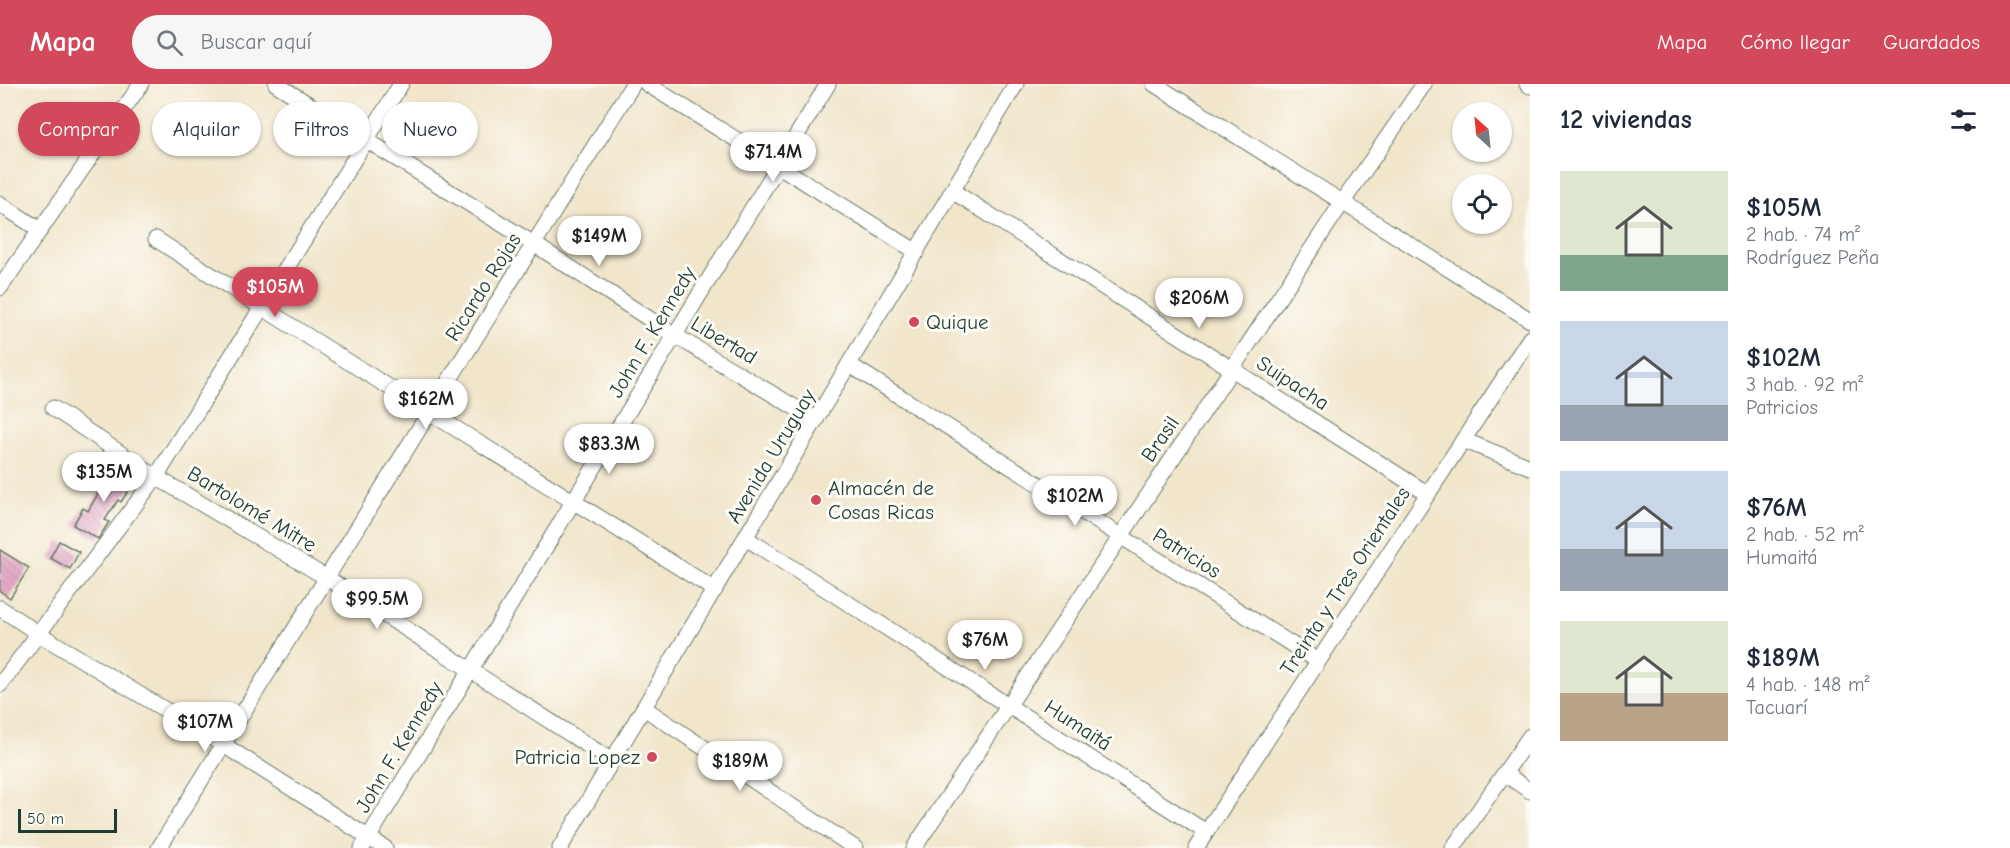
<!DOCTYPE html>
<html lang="es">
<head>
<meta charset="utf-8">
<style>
  :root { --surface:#fff; --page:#f6f6f7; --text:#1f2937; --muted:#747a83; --accent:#d1495b }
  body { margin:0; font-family:"Comic Neue",sans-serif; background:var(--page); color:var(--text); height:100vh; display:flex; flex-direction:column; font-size:22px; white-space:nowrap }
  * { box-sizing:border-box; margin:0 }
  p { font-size:20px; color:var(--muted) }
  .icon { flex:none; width:33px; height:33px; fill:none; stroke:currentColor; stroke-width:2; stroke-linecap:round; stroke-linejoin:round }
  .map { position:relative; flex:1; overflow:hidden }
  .drawer { display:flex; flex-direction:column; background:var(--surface); width:480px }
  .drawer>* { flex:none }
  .banner { position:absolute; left:18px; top:18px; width:570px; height:54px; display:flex; gap:12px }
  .needle { width:39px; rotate:333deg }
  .controls { position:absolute; left:1452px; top:18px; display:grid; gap:12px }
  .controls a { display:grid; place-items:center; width:60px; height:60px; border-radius:50%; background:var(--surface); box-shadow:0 2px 4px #0004; font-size:30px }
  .scale { position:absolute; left:18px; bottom:15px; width:99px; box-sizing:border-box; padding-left:6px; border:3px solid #1f3d34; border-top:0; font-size:16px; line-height:21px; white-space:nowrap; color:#1f3d34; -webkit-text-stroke:4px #fdfcf7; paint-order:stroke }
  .price { position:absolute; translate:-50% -51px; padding:0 14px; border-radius:21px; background:#fff; color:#222; font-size:20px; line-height:39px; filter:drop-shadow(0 2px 3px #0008) }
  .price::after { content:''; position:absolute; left:50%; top:36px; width:18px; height:14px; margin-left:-9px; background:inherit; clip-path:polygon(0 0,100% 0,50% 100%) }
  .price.selected { background:var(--accent); color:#fff }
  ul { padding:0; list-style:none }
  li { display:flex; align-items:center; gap:18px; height:150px; padding:0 30px }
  li span { display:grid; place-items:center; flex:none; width:168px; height:120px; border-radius:0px; color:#555 }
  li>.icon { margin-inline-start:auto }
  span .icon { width:72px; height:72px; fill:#fffc; stroke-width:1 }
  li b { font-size:26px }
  h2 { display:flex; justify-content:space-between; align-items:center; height:72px; padding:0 30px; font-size:26px }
  .pill { padding:0 21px; border-radius:27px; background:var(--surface); box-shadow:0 2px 4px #0004; font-size:21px; line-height:54px }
  .pill.selected { background:var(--accent); color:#fff }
  header { display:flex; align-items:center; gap:36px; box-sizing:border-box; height:84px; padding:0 30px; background:var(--accent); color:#fff }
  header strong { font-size:28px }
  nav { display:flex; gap:33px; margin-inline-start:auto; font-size:21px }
  .search { width:420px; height:54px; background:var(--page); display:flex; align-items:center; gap:15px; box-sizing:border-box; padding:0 21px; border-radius:33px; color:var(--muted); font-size:22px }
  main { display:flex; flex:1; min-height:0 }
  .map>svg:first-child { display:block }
</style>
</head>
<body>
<header>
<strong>Mapa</strong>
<div class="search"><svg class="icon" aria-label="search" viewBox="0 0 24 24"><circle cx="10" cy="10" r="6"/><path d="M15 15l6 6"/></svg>Buscar aquí</div>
<nav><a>Mapa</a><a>Cómo llegar</a><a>Guardados</a></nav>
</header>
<main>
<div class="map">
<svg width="1530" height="764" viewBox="0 0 1530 764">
  <defs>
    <pattern id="building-back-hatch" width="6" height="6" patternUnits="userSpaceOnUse" patternTransform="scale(1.5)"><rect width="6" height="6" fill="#de90b9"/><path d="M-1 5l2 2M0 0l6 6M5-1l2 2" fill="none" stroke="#b37797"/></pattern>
  </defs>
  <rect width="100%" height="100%" fill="#fdfcf7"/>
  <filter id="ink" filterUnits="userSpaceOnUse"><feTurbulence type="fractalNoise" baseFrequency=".0167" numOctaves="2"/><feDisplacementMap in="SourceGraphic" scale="12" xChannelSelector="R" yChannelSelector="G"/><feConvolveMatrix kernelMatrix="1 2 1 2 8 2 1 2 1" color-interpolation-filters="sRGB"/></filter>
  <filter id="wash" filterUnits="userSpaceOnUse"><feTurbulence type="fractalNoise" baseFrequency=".008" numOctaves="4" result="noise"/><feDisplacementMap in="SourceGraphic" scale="24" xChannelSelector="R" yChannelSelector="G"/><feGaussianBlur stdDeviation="1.35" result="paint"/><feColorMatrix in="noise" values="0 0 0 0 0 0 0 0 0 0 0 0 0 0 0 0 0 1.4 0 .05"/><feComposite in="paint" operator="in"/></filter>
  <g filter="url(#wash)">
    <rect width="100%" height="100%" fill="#f1e5ca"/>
    <g id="blocks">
      <g fill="url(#building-back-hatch)">
        <polygon points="111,383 134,398 121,418 118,416 105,436 109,438 98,455 73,441 83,424 88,427 101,405 98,403"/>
        <polygon points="59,457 79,468 70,485 50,474"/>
        <polygon points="0,466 29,484 10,514 0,507"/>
      </g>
    </g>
  </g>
  <g filter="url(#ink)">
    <use href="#blocks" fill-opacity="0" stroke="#687868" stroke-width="1.5"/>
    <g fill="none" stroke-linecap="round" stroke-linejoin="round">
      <defs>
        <g id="minor">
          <polyline points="276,0 534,160 674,251 816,336"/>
          <polyline points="647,0 917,168"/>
          <polyline points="1154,0 1530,236"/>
          <polyline points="1527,0 1530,2"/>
          <polyline points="954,108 1428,410"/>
          <polyline points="0,120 40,146"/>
          <path d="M156 155C340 276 529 388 715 506"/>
          <polyline points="0,204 141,0"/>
          <polyline points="850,281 1318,577"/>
          <polyline points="53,324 156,393 327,494 612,677"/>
          <polyline points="1463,356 1530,383"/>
          <polyline points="746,454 1206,748"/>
          <polyline points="0,524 39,550 222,660 385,764"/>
          <polyline points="0,601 156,393 401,0"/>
          <polyline points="644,624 855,764"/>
          <polyline points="1505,690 1530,707"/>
          <polyline points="159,764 633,0"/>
          <polyline points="362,764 828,0"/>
          <polyline points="560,764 1016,0"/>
          <polyline points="914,764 1342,119 1424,0"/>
          <polyline points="1196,764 1530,254"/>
          <polyline points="1453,764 1530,652"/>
        </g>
      </defs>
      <use href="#minor" stroke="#687868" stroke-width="17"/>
      <use href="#minor" stroke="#fff" stroke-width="15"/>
    </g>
  </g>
  <g fill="#d1495b" stroke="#fdfcf7" stroke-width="2">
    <circle cx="914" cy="238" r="6"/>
    <circle cx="816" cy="416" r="6"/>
    <circle cx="652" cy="673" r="6"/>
  </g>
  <g text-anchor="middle" stroke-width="6" stroke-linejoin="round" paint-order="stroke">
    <g font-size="21" fill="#1f3d34" stroke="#fdfcf7">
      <text transform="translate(483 203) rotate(-58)" y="7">Ricardo Rojas</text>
      <text transform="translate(652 248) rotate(-59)" y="7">John F. Kennedy</text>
      <text transform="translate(724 256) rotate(31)" y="7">Libertad</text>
      <text transform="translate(1293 299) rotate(33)" y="7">Suipacha</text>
      <text transform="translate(1160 355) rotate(-56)" y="7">Brasil</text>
      <text transform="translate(771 372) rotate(-59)" y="7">Avenida Uruguay</text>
      <text transform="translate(252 425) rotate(31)" y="7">Bartolomé Mitre</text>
      <text transform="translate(1187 469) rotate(32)" y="7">Patricios</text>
      <text transform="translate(1345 497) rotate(-57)" y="7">Treinta y Tres Orientales</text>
      <text transform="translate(1078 641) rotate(33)" y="7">Humaitá</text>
      <text transform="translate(399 663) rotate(-59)" y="7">John F. Kennedy</text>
    </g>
    <g font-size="21" fill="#1f3d34" stroke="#fdfcf7" text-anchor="start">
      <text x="926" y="245">Quique</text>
      <text x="828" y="411">Almacén de<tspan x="828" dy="24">Cosas Ricas</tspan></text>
      <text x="640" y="680" text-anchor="end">Patricia Lopez</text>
    </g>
  </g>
</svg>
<div class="controls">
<a><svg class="needle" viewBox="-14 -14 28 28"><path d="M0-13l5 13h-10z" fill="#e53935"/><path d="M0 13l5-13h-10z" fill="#747a83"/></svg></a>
<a><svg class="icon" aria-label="locate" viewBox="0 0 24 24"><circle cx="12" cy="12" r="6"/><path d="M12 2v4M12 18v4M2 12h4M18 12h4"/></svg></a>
</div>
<div class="scale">50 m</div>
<b class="price" style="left:773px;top:99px">$71.4M</b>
<b class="price" style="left:599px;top:183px">$149M</b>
<b class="price selected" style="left:275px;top:234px">$105M</b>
<b class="price" style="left:1199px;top:245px">$206M</b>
<b class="price" style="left:426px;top:346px">$162M</b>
<b class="price" style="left:609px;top:391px">$83.3M</b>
<b class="price" style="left:104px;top:419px">$135M</b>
<b class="price" style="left:1075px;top:443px">$102M</b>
<b class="price" style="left:377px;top:546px">$99.5M</b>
<b class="price" style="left:985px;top:587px">$76M</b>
<b class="price" style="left:205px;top:669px">$107M</b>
<b class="price" style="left:740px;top:708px">$189M</b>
<div class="banner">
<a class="pill selected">Comprar</a>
<a class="pill">Alquilar</a>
<a class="pill">Filtros</a>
<a class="pill">Nuevo</a>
</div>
</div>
<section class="drawer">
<h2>12 viviendas<svg class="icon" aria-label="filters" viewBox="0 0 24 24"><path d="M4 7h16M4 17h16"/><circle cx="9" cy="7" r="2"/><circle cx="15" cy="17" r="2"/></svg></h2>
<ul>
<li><span style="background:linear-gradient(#dfe7d0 70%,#7fa58c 0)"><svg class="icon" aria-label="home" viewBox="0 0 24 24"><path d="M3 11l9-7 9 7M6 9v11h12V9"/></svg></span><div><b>$105M</b><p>2 hab. · 74 m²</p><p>Rodríguez Peña</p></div></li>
<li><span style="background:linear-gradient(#c9d6e8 70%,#9aa5b1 0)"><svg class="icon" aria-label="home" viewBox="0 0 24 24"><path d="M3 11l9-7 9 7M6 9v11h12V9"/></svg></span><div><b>$102M</b><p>3 hab. · 92 m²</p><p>Patricios</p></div></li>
<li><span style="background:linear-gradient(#c9d6e8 65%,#9aa5b1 0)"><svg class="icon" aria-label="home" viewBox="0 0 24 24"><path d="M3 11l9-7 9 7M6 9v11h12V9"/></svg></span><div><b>$76M</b><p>2 hab. · 52 m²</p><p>Humaitá</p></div></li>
<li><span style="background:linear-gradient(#dfe7d0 60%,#b9a48a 0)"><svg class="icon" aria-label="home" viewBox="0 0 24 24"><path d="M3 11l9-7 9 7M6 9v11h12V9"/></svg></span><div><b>$189M</b><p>4 hab. · 148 m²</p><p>Tacuarí</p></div></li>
</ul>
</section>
</main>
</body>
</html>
